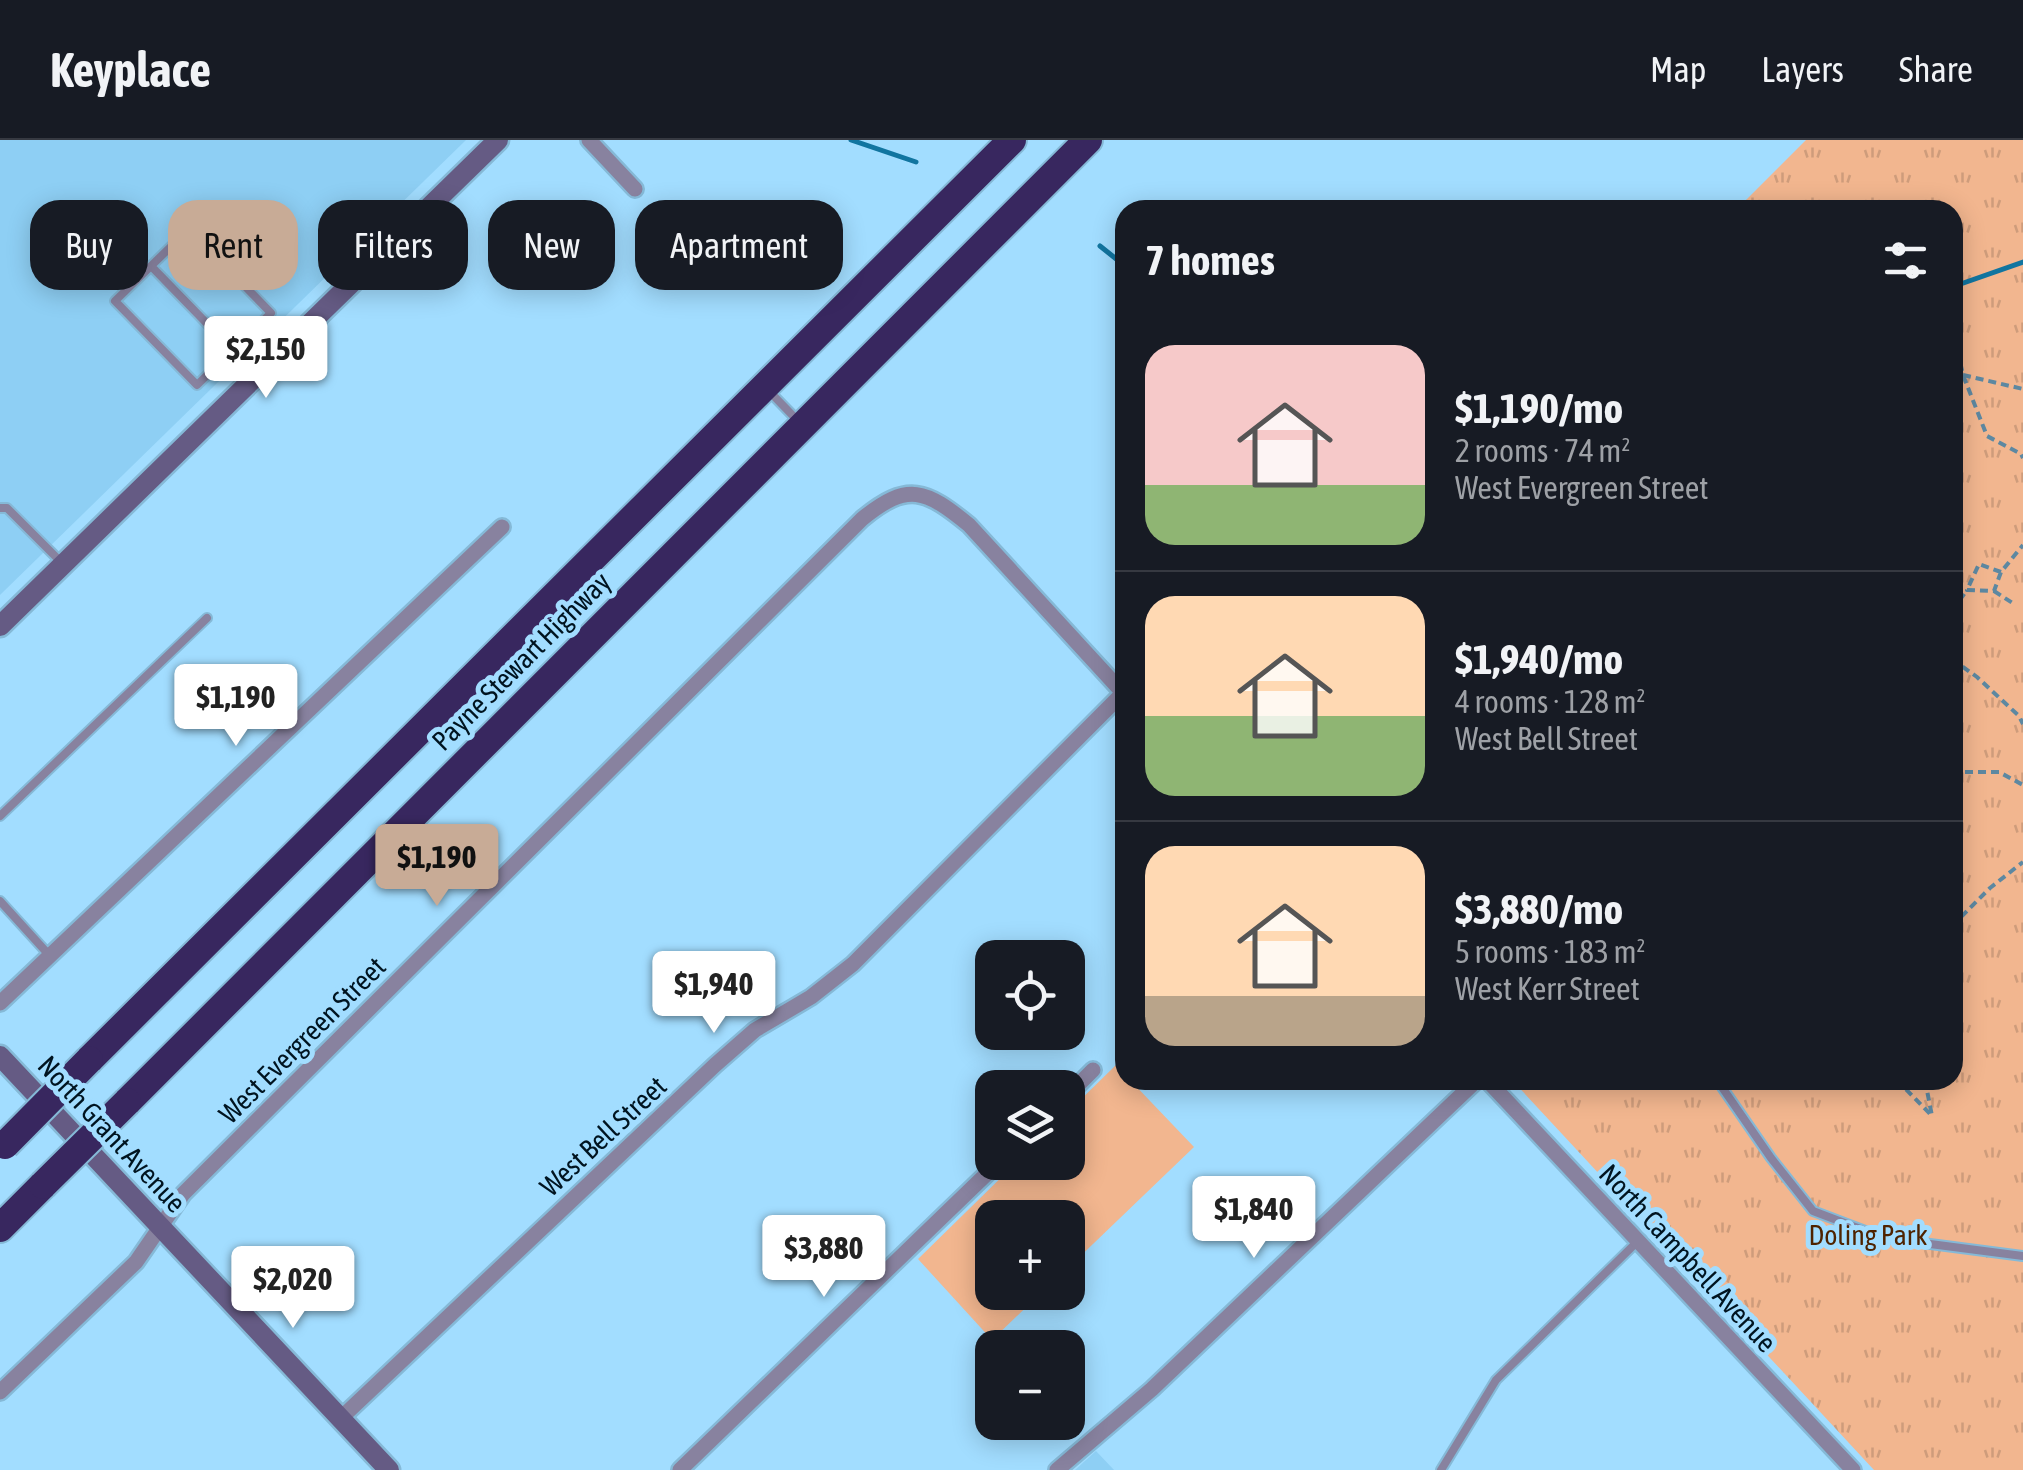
<!DOCTYPE html>
<html lang="en">
<head>
<meta charset="utf-8">
<style>
  :root { --surface:#171b24; --page:#242831; --text:#f1f3f6; --muted:#9ea1a6; --line:#363941; --accent:#c8ab96 }
  body { margin:0; font-family:"Asap Condensed",sans-serif; background:var(--page); color:var(--text); height:100vh; display:flex; flex-direction:column; font-size:38px; white-space:nowrap }
  * { box-sizing:border-box; margin:0 }
  p { font-size:32px; color:var(--muted) }
  .icon { flex:none; width:55px; height:55px; fill:none; stroke:currentColor; stroke-width:2; stroke-linecap:round; stroke-linejoin:round }
  .map { position:relative; flex:1; overflow:hidden }
  .side { position:absolute; left:1115px; top:60px; width:848px; height:890px; display:flex; flex-direction:column; background:var(--surface); border-radius:30px; box-shadow:0 5px 25px #0003 }
  .side>* { flex:none }
  .banner { position:absolute; left:30px; top:60px; width:935px; height:90px; display:flex; gap:20px }
  .tools { position:absolute; left:975px; top:800px; display:grid; gap:20px }
  .tools a { display:grid; place-items:center; width:110px; height:110px; border-radius:20px; background:var(--surface); box-shadow:0 5px 25px #0003; font-size:50px }
  .price { position:absolute; translate:-50% -85px; padding:0 22px; border-radius:10px; background:#fff; color:#222; font-size:32px; line-height:65px; filter:drop-shadow(0 2px 5px #0008) }
  .price::after { content:''; position:absolute; left:50%; top:60px; width:30px; height:22px; margin-left:-15px; background:inherit; clip-path:polygon(0 0,100% 0,50% 100%) }
  .price.active { background:var(--accent); color:#111 }
  ul { padding:0; list-style:none }
  li { display:flex; align-items:center; gap:30px; height:250px; padding:0 30px }
  li+li { border-top:2px solid var(--line) }
  li span { display:grid; place-items:center; flex:none; width:280px; height:200px; border-radius:30px; color:#555 }
  li>.icon { margin-inline-start:auto }
  span .icon { width:120px; height:120px; fill:#fffc; stroke-width:1 }
  li b { font-size:42px }
  h2 { display:flex; justify-content:space-between; align-items:center; height:120px; padding:0 30px; font-size:42px }
  .tag { padding:0 35px; border-radius:30px; background:var(--surface); box-shadow:0 5px 25px #0003; font-size:35px; line-height:90px }
  .tag.active { background:var(--accent); color:#111 }
  header { display:flex; align-items:center; gap:60px; box-sizing:border-box; height:140px; padding:0 50px; background:var(--surface); border-bottom:2px solid var(--line) }
  header strong { font-size:48px }
  nav { display:flex; gap:55px; margin-inline-start:auto; font-size:35px }
  .map>svg:first-child { display:block }
</style>
</head>
<body>
<header>
<strong>Keyplace</strong>
<nav><a>Map</a><a>Layers</a><a>Share</a></nav>
</header>
<div class="map">
<svg width="2023" height="1330" viewBox="0 0 2023 1330">
  <defs>
    <pattern id="park-tufts" width="24" height="20" patternUnits="userSpaceOnUse" patternTransform="scale(2.5)"><rect width="24" height="20" fill="#f2b68f"/><path d="M3 7l-1-3M5 7V3M7 7l1-3M15 17l-1-3M17 17v-4M19 17l1-3" fill="none" stroke="#ce9c7b"/></pattern>
  </defs>
  <rect width="100%" height="100%" fill="#a2ddff"/>
  <g fill="#8ecff4">
    <polygon points="0,0 466,0 0,455"/>
    <polygon points="1096,1311 1114,1330 1075,1330"/>
  </g>
  <polygon fill="#f2b68f" points="1116,925 1125,934 1125,940 1130,940 1194,1007 1068,1128 1068,1078 992,1078 992,1152 1041,1153 992,1200 918,1119 1016,1023 1068,1022 1068,972"/>
  <polygon fill="url(#park-tufts)" points="1806,0 2023,0 2023,1330 1874,1330 1512,940 1952,940 1952,70 1736,70"/>
  <g fill="none" stroke-linecap="round" stroke-linejoin="round">
    <g stroke="#1175a0" stroke-width="5">
      <polyline points="851,0 916,22"/>
      <polyline points="1100,106 1125,126"/>
      <polyline points="1952,147 2023,122"/>
    </g>
    <defs>
      <g id="service">
        <polyline points="151,126 189,89 271,173 197,245 115,161 151,126 256,234"/>
        <polyline points="768,250 800,283"/>
        <polyline points="0,368 7,368 60,421"/>
        <polyline points="0,676 207,478"/>
        <polyline points="0,761 50,816"/>
        <polyline points="1717,940 1771,1018 1813,1071 1884,1098 2023,1116"/>
        <polyline points="1441,1330 1496,1240 1637,1102"/>
      </g>
      <g id="minor">
        <polyline points="589,0 635,49"/>
        <polyline points="0,863 502,387"/>
        <polyline points="1487,940 1853,1330"/>
        <polyline points="1068,955 1093,930"/>
        <path d="M0 1252 136 1122 183 1054 862 379C908 341 926 350 969 385L1125 555"/>
        <polyline points="341,1278 715,925 755,890 811,857 853,824 1123,553"/>
        <polyline points="680,1330 999,1022"/>
        <polyline points="1057,1330 1152,1249 1477,940"/>
      </g>
      <g id="secondary">
        <polyline points="0,486 498,0"/>
        <polyline points="0,916 389,1330"/>
      </g>
      <g id="motorway">
        <polyline points="89,920 1012,0"/>
        <polyline points="127,962 1088,0"/>
        <polyline points="0,1088 43,1045"/>
      </g>
    </defs>
    <use href="#service" stroke="#85b9d7" stroke-width="12"/>
    <use href="#minor" stroke="#85b9d7" stroke-width="20"/>
    <use href="#secondary" stroke="#85b9d7" stroke-width="25"/>
    <use href="#motorway" stroke="#85b9d7" stroke-width="32"/>
    <g stroke="#5d88a1" stroke-width="4" stroke-dasharray="8 5" stroke-linecap="butt">
      <polyline points="1952,185 1963,235 1987,296 2021,314 2023,318"/>
      <polyline points="1963,235 2023,249"/>
      <polyline points="2001,432 1979,424 1967,450 1994,451 2001,432 2023,405"/>
      <polyline points="1994,451 2014,464"/>
      <polyline points="1952,471 1967,450"/>
      <polyline points="1952,519 1977,537 2019,576 2023,584"/>
      <polyline points="1952,632 1999,632 2023,645"/>
      <polyline points="1952,786 1990,748 2023,722"/>
      <polyline points="1897,940 1932,976"/>
      <polyline points="1925,940 1932,976"/>
    </g>
    <use href="#service" stroke="#88829f" stroke-width="8"/>
    <use href="#minor" stroke="#88829f" stroke-width="15"/>
    <use href="#secondary" stroke="#655b84" stroke-width="20"/>
    <use href="#motorway" stroke="#38275f" stroke-width="28"/>
    <defs>
      <g id="motorway-bridge">
        <polyline points="5,1005 89,920"/>
        <polyline points="43,1045 127,962"/>
      </g>
    </defs>
    <use href="#motorway-bridge" stroke="#85b9d7" stroke-width="32" stroke-linecap="butt"/>
    <use href="#motorway-bridge" stroke="#38275f" stroke-width="28"/>
  </g>
  <g text-anchor="middle" stroke-width="10" stroke-linejoin="round" paint-order="stroke">
    <g font-size="28" fill="#001420" stroke="#a2ddff">
      <text transform="translate(521 521) rotate(-45)" y="10">Payne Stewart Highway</text>
      <text transform="translate(302 900) rotate(-45)" y="10">West Evergreen Street</text>
      <text transform="translate(112 994) rotate(47)" y="10">North Grant Avenue</text>
      <text transform="translate(603 996) rotate(-43)" y="10">West Bell Street</text>
      <text transform="translate(1688 1118) rotate(47)" y="10">North Campbell Avenue</text>
    </g>
    <g font-size="28" fill="#4e2300" stroke="#a2ddff">
      <text x="1868" y="1105">Doling Park</text>
    </g>
  </g>
</svg>
<div class="tools">
<a><svg class="icon" aria-label="locate" viewBox="0 0 24 24"><circle cx="12" cy="12" r="6"/><path d="M12 2v4M12 18v4M2 12h4M18 12h4"/></svg></a>
<a><svg class="icon" aria-label="layers" viewBox="0 0 24 24"><path d="M12 4l9 5-9 5-9-5zM3 14l9 5 9-5"/></svg></a>
<a>+</a>
<a>−</a>
</div>
<b class="price" style="left:266px;top:261px">$2,150</b>
<b class="price" style="left:236px;top:609px">$1,190</b>
<b class="price active" style="left:437px;top:769px">$1,190</b>
<b class="price" style="left:714px;top:896px">$1,940</b>
<b class="price" style="left:1254px;top:1121px">$1,840</b>
<b class="price" style="left:824px;top:1160px">$3,880</b>
<b class="price" style="left:293px;top:1191px">$2,020</b>
<div class="banner">
<a class="tag">Buy</a>
<a class="tag active">Rent</a>
<a class="tag">Filters</a>
<a class="tag">New</a>
<a class="tag">Apartment</a>
</div>
<section class="side">
<h2>7 homes<svg class="icon" aria-label="filters" viewBox="0 0 24 24"><path d="M4 7h16M4 17h16"/><circle cx="9" cy="7" r="2"/><circle cx="15" cy="17" r="2"/></svg></h2>
<ul>
<li><span style="background:linear-gradient(#f6c9c9 70%,#8fb573 0)"><svg class="icon" aria-label="home" viewBox="0 0 24 24"><path d="M3 11l9-7 9 7M6 9v11h12V9"/></svg></span><div><b>$1,190/mo</b><p>2 rooms · 74 m²</p><p>West Evergreen Street</p></div></li>
<li><span style="background:linear-gradient(#ffd9b3 60%,#8fb573 0)"><svg class="icon" aria-label="home" viewBox="0 0 24 24"><path d="M3 11l9-7 9 7M6 9v11h12V9"/></svg></span><div><b>$1,940/mo</b><p>4 rooms · 128 m²</p><p>West Bell Street</p></div></li>
<li><span style="background:linear-gradient(#ffd9b3 75%,#b9a48a 0)"><svg class="icon" aria-label="home" viewBox="0 0 24 24"><path d="M3 11l9-7 9 7M6 9v11h12V9"/></svg></span><div><b>$3,880/mo</b><p>5 rooms · 183 m²</p><p>West Kerr Street</p></div></li>
</ul>
</section>
</div>
</body>
</html>
